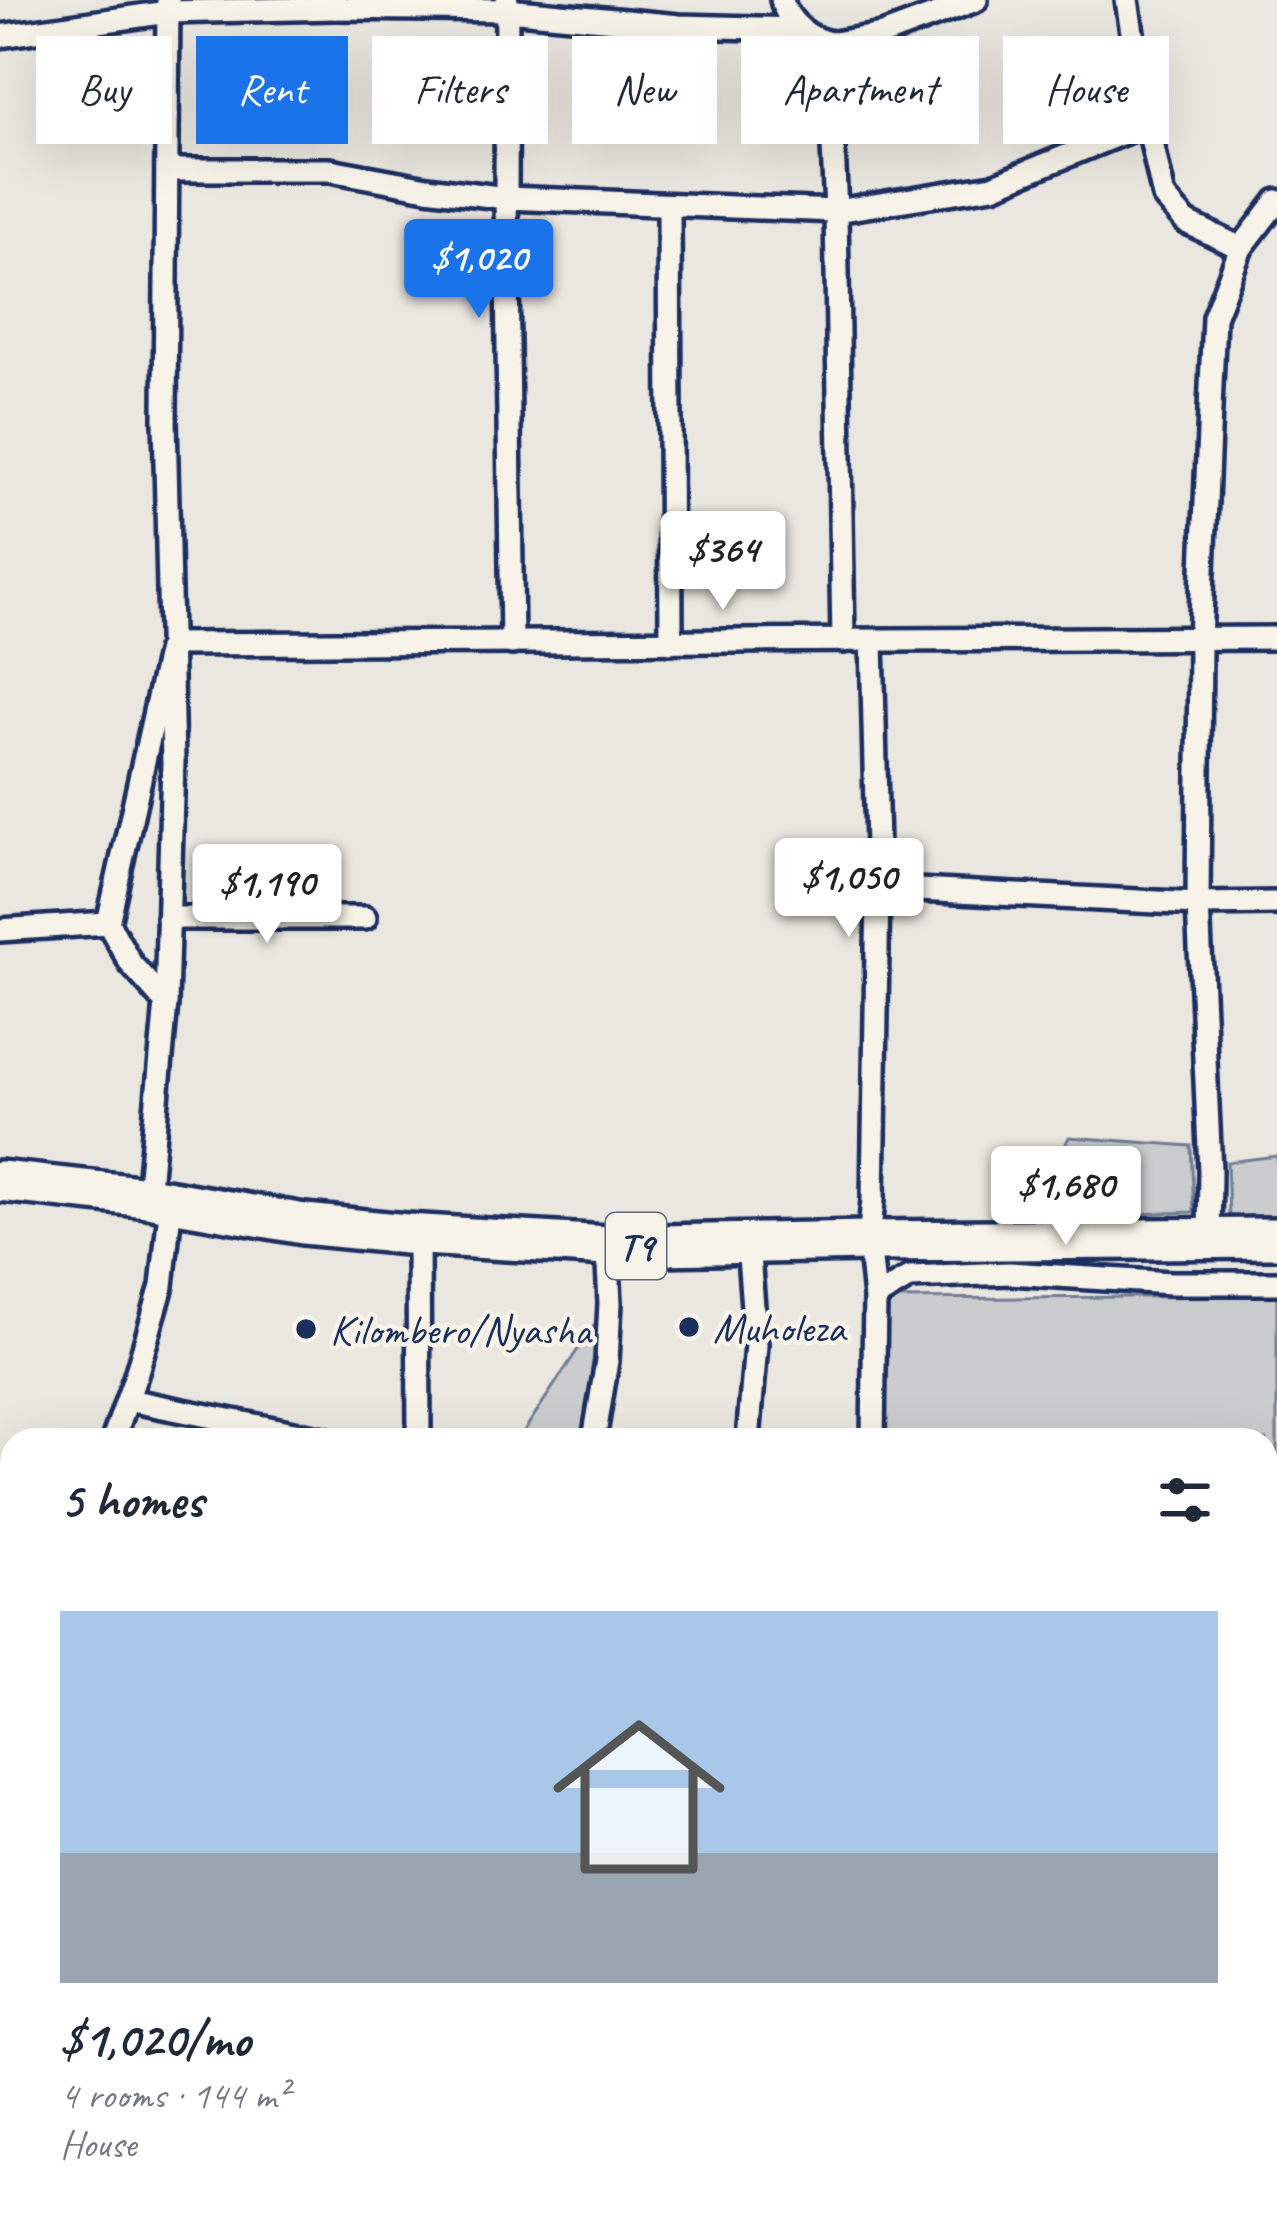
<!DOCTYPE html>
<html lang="en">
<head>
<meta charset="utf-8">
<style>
  :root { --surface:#fff; --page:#f2f2f3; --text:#1f2937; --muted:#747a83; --accent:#1a73e8 }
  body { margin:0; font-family:Caveat,sans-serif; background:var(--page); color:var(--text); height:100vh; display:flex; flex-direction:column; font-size:45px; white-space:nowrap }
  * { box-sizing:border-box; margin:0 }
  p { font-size:39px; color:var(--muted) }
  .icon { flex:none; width:66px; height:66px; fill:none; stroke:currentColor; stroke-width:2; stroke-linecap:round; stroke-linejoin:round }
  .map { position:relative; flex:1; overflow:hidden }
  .panel { position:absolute; left:0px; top:1428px; width:1278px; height:807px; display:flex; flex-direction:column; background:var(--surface); border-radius:36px 36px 0 0; box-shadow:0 12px 48px #0002 }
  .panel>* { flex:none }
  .hud { position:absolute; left:36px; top:36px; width:1206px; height:108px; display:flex; gap:24px }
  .price { position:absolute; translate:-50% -102px; padding:0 27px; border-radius:12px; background:#fff; color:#222; font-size:39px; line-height:78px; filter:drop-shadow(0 3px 6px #0008) }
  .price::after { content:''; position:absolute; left:50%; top:72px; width:36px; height:27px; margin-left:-18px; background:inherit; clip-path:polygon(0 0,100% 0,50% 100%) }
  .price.selected { background:var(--accent); color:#fff }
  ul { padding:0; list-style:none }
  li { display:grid; align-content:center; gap:24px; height:636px; padding:0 60px }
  li span { display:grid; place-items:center; height:372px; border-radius:0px; color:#555 }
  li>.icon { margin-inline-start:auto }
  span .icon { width:216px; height:216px; fill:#fffc; stroke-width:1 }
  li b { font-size:51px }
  h2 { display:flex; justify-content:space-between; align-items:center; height:144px; padding:0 60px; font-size:51px }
  .tag { padding:0 42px; border-radius:0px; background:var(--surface); box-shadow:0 12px 48px #0002; font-size:42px; line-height:108px }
  .tag.selected { background:var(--accent); color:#fff }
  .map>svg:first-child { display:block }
</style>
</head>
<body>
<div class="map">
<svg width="1277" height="2234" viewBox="0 0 1277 2234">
  <rect width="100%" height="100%" fill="#eae7e0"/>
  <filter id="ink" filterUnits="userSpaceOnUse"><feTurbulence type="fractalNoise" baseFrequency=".00833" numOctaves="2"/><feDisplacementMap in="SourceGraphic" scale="24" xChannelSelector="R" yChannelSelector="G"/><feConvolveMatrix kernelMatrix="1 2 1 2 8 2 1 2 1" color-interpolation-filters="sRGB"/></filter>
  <g filter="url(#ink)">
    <g fill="#cbcccd" stroke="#737e96" stroke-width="3">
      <polygon points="1069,1137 1191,1146 1194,1212 1033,1217"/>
      <polygon points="1277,1156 1277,1217 1229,1216 1227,1162"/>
      <polygon points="1277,1296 1277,2203 1266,2202 1266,1440 882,1440 887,1299"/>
      <polygon points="604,1310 602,1367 584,1440 518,1440"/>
    </g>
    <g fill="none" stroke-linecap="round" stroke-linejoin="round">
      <defs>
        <g id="street">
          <polyline points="335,0 335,8 507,10 679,26 800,29"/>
          <polyline points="507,0 506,198 512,643"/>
          <path d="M782 0C787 22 811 42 834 43"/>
          <polyline points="1127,0 1142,97 1164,197 1186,222 1241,248"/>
          <polyline points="0,36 168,12 335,8"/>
          <polyline points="167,170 330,170 427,188 506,198 836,211 993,186 1147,123"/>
          <polyline points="669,206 671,642"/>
          <polyline points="843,641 836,211 831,104 834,43 882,35 976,0"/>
          <polyline points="872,641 878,888 873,1200 869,1241 875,1298 873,1440"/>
          <polyline points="878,888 1198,904 1277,903"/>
          <polyline points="168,918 365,918"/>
          <polyline points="0,930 108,923"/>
          <polyline points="166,1003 131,964 108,923 170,644 1277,638"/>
          <polyline points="148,1197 166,1003 173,762 165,419 168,0"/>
          <polyline points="418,1235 419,1440"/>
          <polyline points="1209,1238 1210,1171 1198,904 1200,640 1214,317 1241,248 1277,201"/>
          <polyline points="875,1298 910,1277 1009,1273 1171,1283 1277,1283"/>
          <polyline points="128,1400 329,1440"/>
          <polyline points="113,1440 136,1375 162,1286 171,1201"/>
          <polyline points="594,1440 607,1361 610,1303 607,1246"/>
          <polyline points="748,1440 756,1345 748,1244"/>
          <polyline points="0,1745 12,1711"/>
          <polyline points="1266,1883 1277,1887"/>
          <polyline points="0,2061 12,2064"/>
          <polyline points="1266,2207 1277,2208"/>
          <polyline points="438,2223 438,2234"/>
          <polyline points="589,2223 592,2234"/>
          <polyline points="180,2234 182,2223"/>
        </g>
        <polyline id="highway" points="0,1181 148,1197 304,1224 406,1234 607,1246 869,1241 1277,1238"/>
      </defs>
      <use href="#street" stroke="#1b2f5e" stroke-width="30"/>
      <use href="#highway" stroke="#1b2f5e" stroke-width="48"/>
      <use href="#street" stroke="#f7f3e8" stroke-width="21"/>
      <use href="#highway" stroke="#f7f3e8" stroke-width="39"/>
    </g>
  </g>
  <g fill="#1b2f5e" stroke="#f7f3e8" stroke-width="4.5">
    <circle cx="689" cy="1327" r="12"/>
    <circle cx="306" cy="1329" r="12"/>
  </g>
  <g text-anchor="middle" stroke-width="9" stroke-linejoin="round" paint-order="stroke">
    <rect fill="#f7f3e8" stroke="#5d6a87" stroke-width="3" x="606" y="1213" width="60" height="66" rx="9"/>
    <g font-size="39" font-weight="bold" fill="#1b2f5e">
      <text x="636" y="1260">T9</text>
    </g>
    <g font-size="42" fill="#1b2f5e" stroke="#f7f3e8" text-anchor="start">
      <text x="713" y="1342">Muholeza</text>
      <text x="330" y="1344">Kilombero/Nyasha</text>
    </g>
  </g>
</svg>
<b class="price selected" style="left:479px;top:321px">$1,020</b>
<b class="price" style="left:723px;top:613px">$364</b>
<b class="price" style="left:849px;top:940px">$1,050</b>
<b class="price" style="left:267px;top:946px">$1,190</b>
<b class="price" style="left:1066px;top:1248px">$1,680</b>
<div class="hud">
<a class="tag">Buy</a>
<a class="tag selected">Rent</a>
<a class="tag">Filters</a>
<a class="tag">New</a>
<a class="tag">Apartment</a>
<a class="tag">House</a>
</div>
<section class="panel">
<h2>5 homes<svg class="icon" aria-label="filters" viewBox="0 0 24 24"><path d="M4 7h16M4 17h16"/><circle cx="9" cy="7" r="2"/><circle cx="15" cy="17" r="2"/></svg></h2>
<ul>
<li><span style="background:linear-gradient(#a9c7e8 65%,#9aa5b1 0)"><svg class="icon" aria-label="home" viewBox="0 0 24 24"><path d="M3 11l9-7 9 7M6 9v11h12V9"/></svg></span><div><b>$1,020/mo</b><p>4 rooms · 144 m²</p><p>House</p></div></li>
</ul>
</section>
</div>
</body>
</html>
